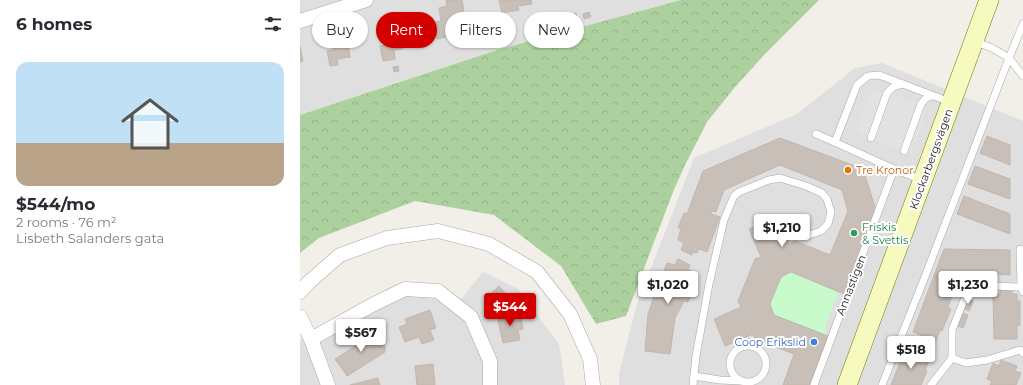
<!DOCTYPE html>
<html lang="en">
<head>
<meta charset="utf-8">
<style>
  :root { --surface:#fff; --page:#f7f7f7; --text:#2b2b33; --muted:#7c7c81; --accent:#d40000 }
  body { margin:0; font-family:Montserrat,sans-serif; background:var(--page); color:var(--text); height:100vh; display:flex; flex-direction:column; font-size:15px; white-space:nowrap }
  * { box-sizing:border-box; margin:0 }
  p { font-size:13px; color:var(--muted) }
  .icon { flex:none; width:22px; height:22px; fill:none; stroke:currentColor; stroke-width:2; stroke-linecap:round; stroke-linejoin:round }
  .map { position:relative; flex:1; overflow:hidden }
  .details { display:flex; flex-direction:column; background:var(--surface); width:300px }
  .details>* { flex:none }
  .hud { position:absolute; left:12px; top:12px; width:380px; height:36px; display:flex; gap:8px }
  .price { position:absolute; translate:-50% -34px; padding:0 9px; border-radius:4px; background:#fff; color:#222; font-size:13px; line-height:26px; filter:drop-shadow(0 1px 2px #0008) }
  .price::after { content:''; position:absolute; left:50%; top:24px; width:12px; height:9px; margin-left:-6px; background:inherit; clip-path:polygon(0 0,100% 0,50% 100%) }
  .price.active { background:var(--accent); color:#fff }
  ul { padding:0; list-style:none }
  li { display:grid; align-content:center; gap:8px; height:212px; padding:0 16px }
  li span { display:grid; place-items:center; height:124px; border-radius:12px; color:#555 }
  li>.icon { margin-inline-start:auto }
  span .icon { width:72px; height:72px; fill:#fffc; stroke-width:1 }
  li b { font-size:17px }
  h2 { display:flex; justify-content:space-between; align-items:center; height:48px; padding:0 16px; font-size:17px }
  .pill { padding:0 14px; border-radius:18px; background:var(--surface); box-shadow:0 1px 3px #0004; font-size:14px; line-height:36px }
  .pill.active { background:var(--accent); color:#fff }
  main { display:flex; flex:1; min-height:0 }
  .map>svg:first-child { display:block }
</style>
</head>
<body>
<main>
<section class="details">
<h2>6 homes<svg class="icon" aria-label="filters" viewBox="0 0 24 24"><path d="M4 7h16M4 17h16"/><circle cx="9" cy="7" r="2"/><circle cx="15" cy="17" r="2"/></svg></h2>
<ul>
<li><span style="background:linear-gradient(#bfe0f5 65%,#b9a48a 0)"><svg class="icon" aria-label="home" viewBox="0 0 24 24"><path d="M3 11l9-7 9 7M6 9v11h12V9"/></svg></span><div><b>$544/mo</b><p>2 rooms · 76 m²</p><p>Lisbeth Salanders gata</p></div></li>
</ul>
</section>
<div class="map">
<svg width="723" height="385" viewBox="0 0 723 385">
  <defs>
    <pattern id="forest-crowns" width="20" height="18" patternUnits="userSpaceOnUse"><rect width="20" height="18" fill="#add19e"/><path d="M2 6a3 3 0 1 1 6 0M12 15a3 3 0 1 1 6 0" fill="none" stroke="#95b388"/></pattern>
  </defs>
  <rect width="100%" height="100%" fill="#f2efe9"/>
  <g fill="#e0dfdf">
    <polygon points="0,0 381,0 197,50 0,115"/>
    <polygon points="582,63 723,121 723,385 319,385 319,373 337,304 394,158 497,114 555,68"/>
    <polygon points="183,272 217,288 259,344 265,385 0,385 0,340 94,285 132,283 161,299"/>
  </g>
  <polygon fill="url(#forest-crowns)" points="381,0 519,0 464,55 435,87 407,122 385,165 373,192 326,316 296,324 261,266 194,215 115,201 19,238 0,253 0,115 197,50"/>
  <polygon fill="#c8facc" points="491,272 541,292 538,293 525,329 528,336 474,315 470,304 481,277"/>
  <polygon fill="#e2e2e2" points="571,90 587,93 621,104 628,108 611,154 557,132"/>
  <g fill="#c7bfb8" stroke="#c4b6ab">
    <polygon points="146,0 162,0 164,11 158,12 161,28 145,31 146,37 137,39 134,22 141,21 139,8 147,6"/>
    <polygon points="199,0 231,0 232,4 218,6 219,10 202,13"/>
    <polygon points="289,12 291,17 284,19 283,14"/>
    <polygon points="276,13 278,21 272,23 270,15"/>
    <polygon points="99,14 102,30 100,30 103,49 94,50 95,59 83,61 80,46 87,45 82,17"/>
    <polygon points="244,16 246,26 239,28 237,18"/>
    <polygon points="55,29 57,41 48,42 50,57 37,59 38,65 30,66 27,51 33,50 31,33"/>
    <polygon points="0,46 3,61 0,62"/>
    <polygon points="98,66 99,71 94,72 93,67"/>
    <polygon points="687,136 710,145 710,165 680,153"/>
    <polygon points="480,138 563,169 576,210 544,294 491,272 481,277 470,304 474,315 528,336 509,385 483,385 494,354 455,339 453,334 425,346 414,319 441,307 438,301 455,259 461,257 449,229 478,217 489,244 495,241 530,255 548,211 542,190 480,165 424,190 416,212 412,211 411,214 420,217 407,252 399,249 397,253 393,252 392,255 381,250 384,243 378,240 381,228 378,228 384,213 387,214 403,171"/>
    <polygon points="675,166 710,179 710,199 668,184"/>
    <polygon points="664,196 710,214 710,234 657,214"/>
    <polygon points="644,249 710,250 710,275 697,274 697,277 679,277 678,274 667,274 663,275 657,291 654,291 648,307 651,309 642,331 640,330 636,341 613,332"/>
    <polygon points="378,259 390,265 388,270 394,272 392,279 396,280 388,302 384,301 375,318 370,354 345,351 348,314 358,285 353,283 358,273 362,275 367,263 375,265"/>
    <polygon points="199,286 211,300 197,312 185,299"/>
    <rect x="679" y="290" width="9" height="6"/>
    <polygon points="700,290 712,290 712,294 717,294 717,301 720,301 720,325 717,326 717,339 694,339 693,294 700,294"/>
    <polygon points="668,299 673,301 669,311 664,309"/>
    <polygon points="130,310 136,328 130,330 134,340 122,344 119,337 105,342 99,327 107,324 105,319"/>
    <polygon points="214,312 215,319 221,318 223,329 218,330 220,340 203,343 197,316"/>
    <polygon points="663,313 668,315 663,328 658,326"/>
    <polygon points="70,332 77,334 85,347 85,352 47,376 35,359 54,347 58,340"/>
    <polygon points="605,350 629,360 625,371 627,371 621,385 591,385"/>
    <polygon points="701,360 717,366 715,371 721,373 716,385 690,385 692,381 687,379 693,363 699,366"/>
    <polygon points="133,364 135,385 117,385 115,366"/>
    <polygon points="78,378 80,385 50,385"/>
  </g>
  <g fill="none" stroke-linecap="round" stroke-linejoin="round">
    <defs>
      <g id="service">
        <polyline points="674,41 692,48 709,58 723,24"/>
        <path d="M516 134C552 149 586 167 622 180"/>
        <polyline points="571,138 587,93 593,87 603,84"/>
        <polyline points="535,142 557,85 568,76 579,75 650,102"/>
        <polyline points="604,151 621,104 626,98 632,96"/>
        <polyline points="720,249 721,287"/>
        <circle cx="448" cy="364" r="18"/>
        <polyline points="652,358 666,363 687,360 720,350 723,353"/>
        <polyline points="394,376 420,380 441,381"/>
        <polyline points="393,385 396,356 409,284 424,220 434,196 439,192 469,180 480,178 506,186 522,193 527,199 531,212 528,224 521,231 509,235 502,233"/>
        <polyline points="514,385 594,169"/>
        <polyline points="582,385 626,274 709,58 723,76"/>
        <polyline points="631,385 652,358 652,330 670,285 721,287 723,292"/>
      </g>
      <g id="minor">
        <polyline points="0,21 66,0"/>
        <polyline points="0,292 9,282 40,255 87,238 138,231 189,244 237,272 270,314 290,359 293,385"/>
        <polyline points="0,317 11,339 28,385"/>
        <polyline points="11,339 72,305 105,289 138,291 171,317 190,361 190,385"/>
      </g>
      <polyline id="secondary" points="547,385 689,0"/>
    </defs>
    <use href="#service" stroke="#a9a9a9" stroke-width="8"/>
    <use href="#minor" stroke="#a9a9a9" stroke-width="15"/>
    <use href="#secondary" stroke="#707d05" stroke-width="20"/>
    <use href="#service" stroke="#fff" stroke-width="7"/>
    <use href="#minor" stroke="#fff" stroke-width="14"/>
    <use href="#secondary" stroke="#f7fabf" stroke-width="19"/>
  </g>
  <circle fill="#e8710a" stroke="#fff" stroke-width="1.5" cx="548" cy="170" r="4"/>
  <circle fill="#2e9e5b" stroke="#fff" stroke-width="1.5" cx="554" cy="233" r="4"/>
  <circle fill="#3f7fe0" stroke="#fff" stroke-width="1.5" cx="514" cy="342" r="4"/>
  <g text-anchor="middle" stroke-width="4" stroke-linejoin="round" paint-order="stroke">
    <g font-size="11" fill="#222" stroke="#fff">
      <text transform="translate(631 159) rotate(-70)" y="4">Klockarbergsvägen</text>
      <text transform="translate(551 285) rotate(-69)" y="4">Annastigen</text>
    </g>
    <g font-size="11" fill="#c56008" stroke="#fff" text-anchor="start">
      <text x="556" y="174">Tre Kronor</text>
    </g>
    <g font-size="11" fill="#27864d" stroke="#fff" text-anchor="start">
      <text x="562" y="231">Friskis<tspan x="562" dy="13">&amp; Svettis</tspan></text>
    </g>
    <g font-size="11" fill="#366cbe" stroke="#fff" text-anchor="end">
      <text x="506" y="346">Coop Erikslid</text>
    </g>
  </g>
</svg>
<b class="price" style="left:482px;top:248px">$1,210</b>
<b class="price" style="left:368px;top:305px">$1,020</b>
<b class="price" style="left:668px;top:305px">$1,230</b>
<b class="price active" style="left:210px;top:327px">$544</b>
<b class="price" style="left:61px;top:353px">$567</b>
<b class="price" style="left:611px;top:370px">$518</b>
<div class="hud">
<a class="pill">Buy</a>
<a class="pill active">Rent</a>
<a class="pill">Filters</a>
<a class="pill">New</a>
</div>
</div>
</main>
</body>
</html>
